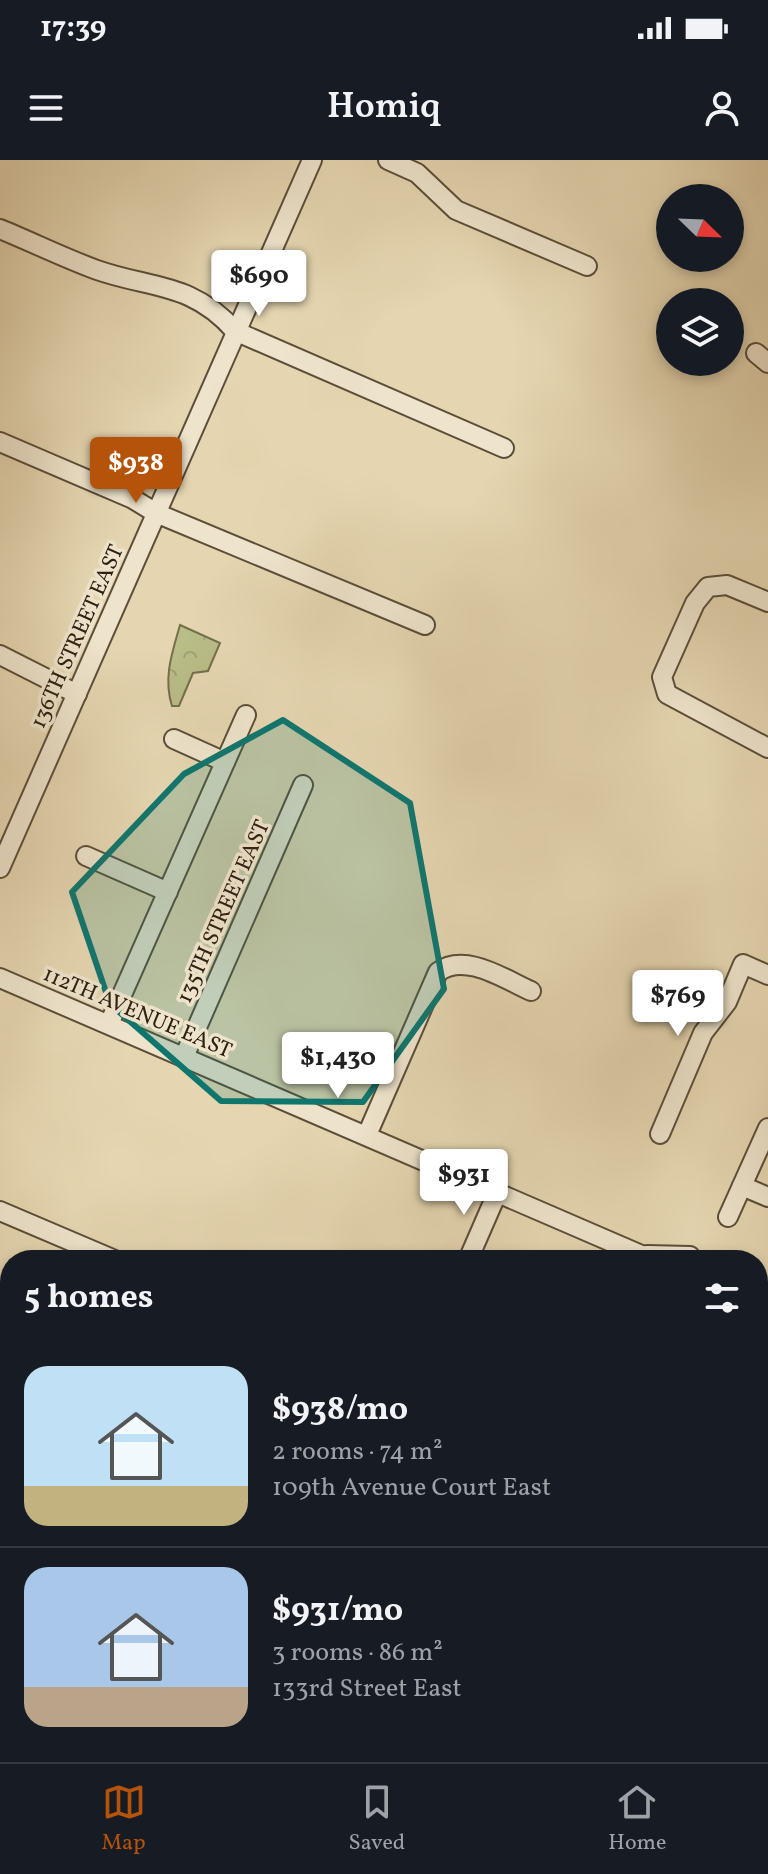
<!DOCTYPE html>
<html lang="en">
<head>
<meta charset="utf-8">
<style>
  :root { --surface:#171b24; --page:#242831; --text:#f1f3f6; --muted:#9ea1a6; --line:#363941; --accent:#b45309 }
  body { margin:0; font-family:Vollkorn,serif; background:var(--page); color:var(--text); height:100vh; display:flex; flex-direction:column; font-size:30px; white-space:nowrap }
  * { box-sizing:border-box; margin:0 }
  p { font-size:26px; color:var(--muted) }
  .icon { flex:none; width:44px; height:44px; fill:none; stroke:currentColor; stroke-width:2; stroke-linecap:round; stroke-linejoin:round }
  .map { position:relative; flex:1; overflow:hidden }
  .drawer { position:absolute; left:0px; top:1090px; width:768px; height:512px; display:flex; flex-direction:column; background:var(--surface); border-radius:32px 32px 0 0; box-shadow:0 4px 12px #0003 }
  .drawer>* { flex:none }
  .needle { width:52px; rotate:113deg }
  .fabs { position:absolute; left:656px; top:24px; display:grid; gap:16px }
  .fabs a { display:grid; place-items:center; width:88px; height:88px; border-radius:50%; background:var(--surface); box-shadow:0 4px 12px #0003; font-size:40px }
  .price { position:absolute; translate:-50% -68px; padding:0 18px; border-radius:8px; background:#fff; color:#222; font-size:26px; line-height:52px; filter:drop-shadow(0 2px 4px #0008) }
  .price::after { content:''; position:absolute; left:50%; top:48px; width:24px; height:18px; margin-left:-12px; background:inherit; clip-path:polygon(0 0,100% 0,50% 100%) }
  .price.active { background:var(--accent); color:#fff }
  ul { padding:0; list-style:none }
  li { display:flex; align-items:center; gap:24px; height:200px; padding:0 24px }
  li+li { border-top:2px solid var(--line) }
  li span { display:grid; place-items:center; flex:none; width:224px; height:160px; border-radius:24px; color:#555 }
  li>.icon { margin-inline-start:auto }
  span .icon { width:96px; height:96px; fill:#fffc; stroke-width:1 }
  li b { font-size:34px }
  h2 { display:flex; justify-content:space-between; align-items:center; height:96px; padding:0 24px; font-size:34px }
  .status { display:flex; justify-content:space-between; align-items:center; height:56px; padding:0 40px; background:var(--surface); direction:ltr }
  .status svg { height:22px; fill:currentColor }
  header { display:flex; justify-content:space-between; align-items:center; height:104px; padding:0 24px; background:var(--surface); font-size:36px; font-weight:600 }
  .tab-bar { display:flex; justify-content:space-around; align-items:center; height:112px; border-top:2px solid var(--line); background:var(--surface); font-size:22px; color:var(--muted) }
  .tab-bar a { display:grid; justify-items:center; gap:4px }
  .tab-bar .active { color:var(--accent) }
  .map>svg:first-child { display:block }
</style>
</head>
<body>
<div class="status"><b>17:39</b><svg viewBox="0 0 49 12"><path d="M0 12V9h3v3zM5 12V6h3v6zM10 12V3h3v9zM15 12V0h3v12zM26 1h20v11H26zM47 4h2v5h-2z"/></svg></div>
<header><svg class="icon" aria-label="menu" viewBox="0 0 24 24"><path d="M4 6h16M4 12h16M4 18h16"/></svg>Homiq<svg class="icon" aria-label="person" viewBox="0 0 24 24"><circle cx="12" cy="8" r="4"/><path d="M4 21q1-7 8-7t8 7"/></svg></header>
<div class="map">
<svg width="768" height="1602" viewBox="0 0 768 1602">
  <defs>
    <pattern id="park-crowns" width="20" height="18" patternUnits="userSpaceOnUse" patternTransform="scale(2)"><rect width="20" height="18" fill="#b9bd88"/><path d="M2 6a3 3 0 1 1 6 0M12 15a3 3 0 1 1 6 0" fill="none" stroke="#9fa274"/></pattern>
  </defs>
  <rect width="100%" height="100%" fill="#e5d6b1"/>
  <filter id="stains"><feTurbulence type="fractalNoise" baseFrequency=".0025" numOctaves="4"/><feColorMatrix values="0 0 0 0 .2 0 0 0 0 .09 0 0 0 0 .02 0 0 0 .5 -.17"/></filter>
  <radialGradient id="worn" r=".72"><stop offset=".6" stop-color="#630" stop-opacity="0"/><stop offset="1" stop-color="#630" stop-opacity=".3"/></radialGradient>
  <path fill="url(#park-crowns)" stroke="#746f4c" stroke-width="2" d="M180 465 220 483 208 511 193 513 179 546H172C163 518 172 493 180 465Z"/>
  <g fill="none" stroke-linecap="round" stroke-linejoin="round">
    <defs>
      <g id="minor">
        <polyline points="388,0 417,13 456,50 587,106"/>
        <path d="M0 69C32 82 64 98 97 110 151 129 192 122 235 171L504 288"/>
        <polyline points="756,193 768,203"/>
        <polyline points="0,282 133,339 156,353 425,465"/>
        <polyline points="768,442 727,425 708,427 695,443 662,517 667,534 768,588"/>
        <polyline points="0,495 77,534"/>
        <polyline points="174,579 225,602"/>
        <polyline points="86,696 168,732"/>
        <polyline points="0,708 312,0"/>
        <polyline points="0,818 653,1100"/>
        <polyline points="109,864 246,555"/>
        <polyline points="184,897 303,625"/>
        <polyline points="660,974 703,873 727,842 743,804 768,815"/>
        <path d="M367 975 438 812C465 792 504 819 531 831"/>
        <polyline points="742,1026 768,1037"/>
        <polyline points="0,1051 115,1100"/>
        <polyline points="728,1057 768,968"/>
        <polyline points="647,1095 690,1096"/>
        <polyline points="468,1100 498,1031"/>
        <polyline points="0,1222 10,1223"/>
        <polyline points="0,1356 10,1356"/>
        <polyline points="631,1592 654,1602"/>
        <polyline points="173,1602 174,1598"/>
        <polyline points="376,1602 381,1592"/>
        <polyline points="544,1602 549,1592"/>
      </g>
    </defs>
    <use href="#minor" stroke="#5c4e39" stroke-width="22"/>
    <use href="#minor" stroke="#eee4cc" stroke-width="18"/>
  </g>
  <path fill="#0f766e" fill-opacity="0.2" stroke="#0f766e" stroke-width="6" stroke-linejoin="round" d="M283 560 410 643 444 829 363 942 221 941 110 844 72 732 184 614Z"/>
  <g text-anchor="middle" stroke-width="7" stroke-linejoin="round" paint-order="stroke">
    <g font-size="22" fill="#2f2111" stroke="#eee4cc">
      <text transform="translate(76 476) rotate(-66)" y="8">136TH STREET EAST</text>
      <text transform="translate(222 751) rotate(-66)" y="8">135TH STREET EAST</text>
      <text transform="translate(138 851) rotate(23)" y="8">112TH AVENUE EAST</text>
    </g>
  </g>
  <rect width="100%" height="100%" filter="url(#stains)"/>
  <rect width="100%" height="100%" fill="url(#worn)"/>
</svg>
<div class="fabs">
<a><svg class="needle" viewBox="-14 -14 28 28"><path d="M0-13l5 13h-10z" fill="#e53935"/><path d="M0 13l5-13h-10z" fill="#9ea1a6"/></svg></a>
<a><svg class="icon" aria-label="layers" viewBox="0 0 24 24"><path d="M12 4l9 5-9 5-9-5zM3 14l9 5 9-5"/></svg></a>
</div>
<b class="price" style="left:259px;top:158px">$690</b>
<b class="price active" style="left:136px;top:345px">$938</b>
<b class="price" style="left:678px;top:878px">$769</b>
<b class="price" style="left:338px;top:940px">$1,430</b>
<b class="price" style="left:464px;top:1057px">$931</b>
<section class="drawer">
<h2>5 homes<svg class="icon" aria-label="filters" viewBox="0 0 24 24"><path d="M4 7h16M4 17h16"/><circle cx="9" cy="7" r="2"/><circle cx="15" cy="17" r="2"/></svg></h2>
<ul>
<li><span style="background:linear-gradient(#bfe0f5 75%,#c2b280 0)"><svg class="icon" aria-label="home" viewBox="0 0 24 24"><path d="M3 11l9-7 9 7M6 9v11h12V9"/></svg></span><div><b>$938/mo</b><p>2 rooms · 74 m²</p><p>109th Avenue Court East</p></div></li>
<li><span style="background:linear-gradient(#a9c7e8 75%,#b9a48a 0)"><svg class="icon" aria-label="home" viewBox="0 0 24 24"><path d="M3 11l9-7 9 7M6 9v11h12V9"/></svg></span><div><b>$931/mo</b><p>3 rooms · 86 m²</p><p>133rd Street East</p></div></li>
</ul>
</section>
</div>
<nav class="tab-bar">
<a class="active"><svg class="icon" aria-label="map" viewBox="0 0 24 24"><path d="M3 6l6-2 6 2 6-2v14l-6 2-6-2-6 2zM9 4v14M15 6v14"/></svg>Map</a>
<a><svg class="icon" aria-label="saved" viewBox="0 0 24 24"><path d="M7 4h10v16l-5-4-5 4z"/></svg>Saved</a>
<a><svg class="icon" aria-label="home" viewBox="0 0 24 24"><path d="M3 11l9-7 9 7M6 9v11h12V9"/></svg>Home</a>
</nav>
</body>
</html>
